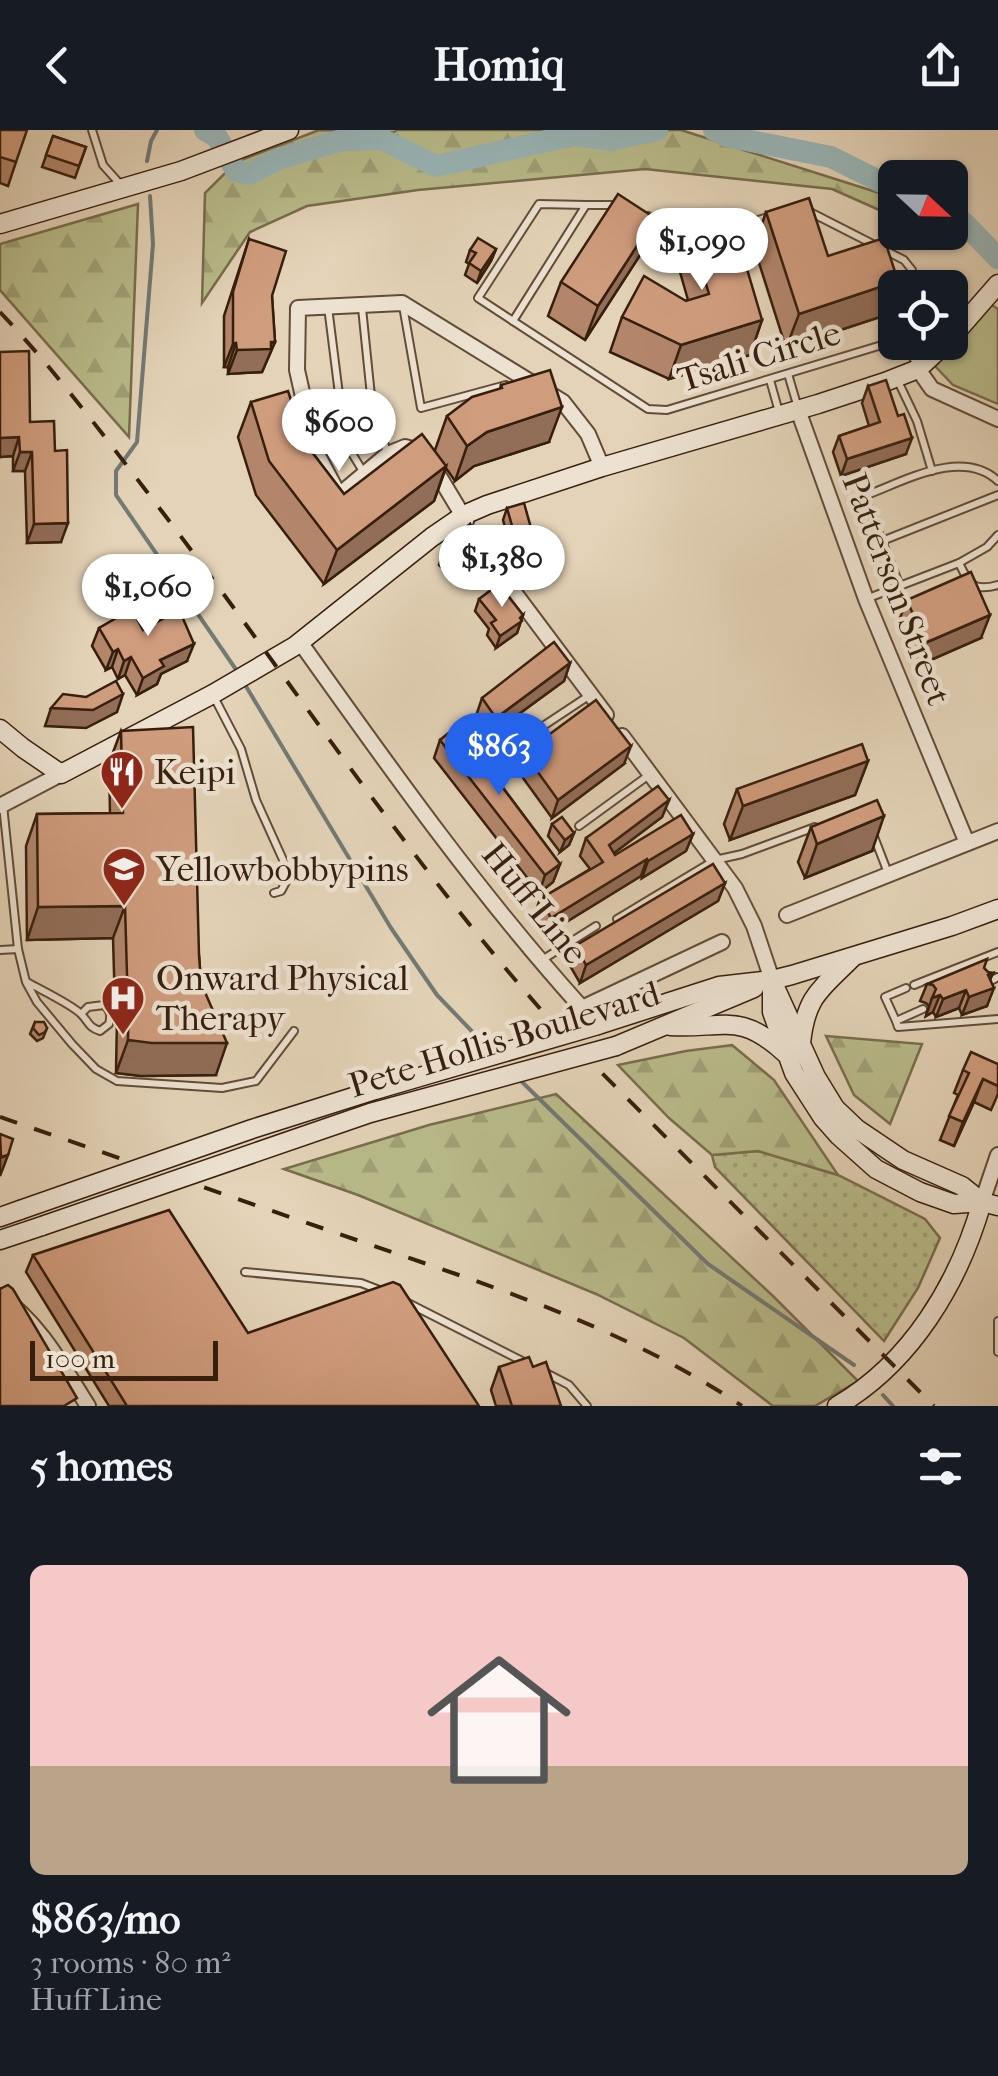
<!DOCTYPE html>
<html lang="en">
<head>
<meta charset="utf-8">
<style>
  :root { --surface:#171b24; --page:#20242c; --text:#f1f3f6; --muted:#9ea1a6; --accent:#2563eb }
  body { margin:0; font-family:"IM FELL French Canon",serif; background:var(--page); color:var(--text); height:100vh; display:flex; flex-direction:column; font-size:38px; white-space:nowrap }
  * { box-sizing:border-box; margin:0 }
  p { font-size:32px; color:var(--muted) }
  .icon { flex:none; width:55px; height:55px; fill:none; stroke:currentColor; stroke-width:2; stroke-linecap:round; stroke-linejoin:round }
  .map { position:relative; height:1276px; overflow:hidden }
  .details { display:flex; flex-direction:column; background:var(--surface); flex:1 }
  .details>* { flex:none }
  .needle { width:65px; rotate:112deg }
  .controls { position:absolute; left:878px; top:30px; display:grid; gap:20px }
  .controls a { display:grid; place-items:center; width:90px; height:90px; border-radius:15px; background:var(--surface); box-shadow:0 2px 8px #0004; font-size:50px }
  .scale { position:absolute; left:30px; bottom:25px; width:188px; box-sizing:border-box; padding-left:10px; border:5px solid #371f0d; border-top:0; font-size:28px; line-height:35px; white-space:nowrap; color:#371f0d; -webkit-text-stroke:8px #ede2d1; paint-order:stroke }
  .price { position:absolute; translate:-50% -85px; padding:0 22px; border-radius:35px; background:#fff; color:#222; font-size:32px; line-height:65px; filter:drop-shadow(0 2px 5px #0008) }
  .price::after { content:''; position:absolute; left:50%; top:60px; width:30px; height:22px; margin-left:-15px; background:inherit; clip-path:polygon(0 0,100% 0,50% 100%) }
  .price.selected { background:var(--accent); color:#fff }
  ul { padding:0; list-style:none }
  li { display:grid; align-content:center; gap:20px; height:530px; padding:0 30px }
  li span { display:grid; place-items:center; height:310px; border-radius:15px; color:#555 }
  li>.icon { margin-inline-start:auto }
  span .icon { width:180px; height:180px; fill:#fffc; stroke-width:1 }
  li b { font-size:42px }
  h2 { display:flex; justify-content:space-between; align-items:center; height:120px; padding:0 30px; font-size:42px }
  header { display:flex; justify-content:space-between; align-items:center; height:130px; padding:0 30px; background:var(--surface); font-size:45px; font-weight:700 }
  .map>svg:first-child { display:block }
</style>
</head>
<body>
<header><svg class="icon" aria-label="back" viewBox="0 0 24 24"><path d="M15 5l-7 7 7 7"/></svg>Homiq<svg class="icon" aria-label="share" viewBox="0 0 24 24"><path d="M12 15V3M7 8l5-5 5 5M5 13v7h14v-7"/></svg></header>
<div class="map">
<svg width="998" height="1276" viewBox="0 0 998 1276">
  <defs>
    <pattern id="grass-dots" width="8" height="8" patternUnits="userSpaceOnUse" patternTransform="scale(2.5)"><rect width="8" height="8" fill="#b9bb8b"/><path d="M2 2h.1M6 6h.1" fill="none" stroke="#a0a077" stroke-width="1.8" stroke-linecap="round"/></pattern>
    <pattern id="forest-firs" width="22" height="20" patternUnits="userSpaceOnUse" patternTransform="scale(2.5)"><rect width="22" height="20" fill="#b9bb8b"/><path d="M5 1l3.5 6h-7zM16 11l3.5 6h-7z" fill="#a0a077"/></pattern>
  </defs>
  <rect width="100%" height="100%" fill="#e4d3b8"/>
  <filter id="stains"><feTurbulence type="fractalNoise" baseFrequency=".002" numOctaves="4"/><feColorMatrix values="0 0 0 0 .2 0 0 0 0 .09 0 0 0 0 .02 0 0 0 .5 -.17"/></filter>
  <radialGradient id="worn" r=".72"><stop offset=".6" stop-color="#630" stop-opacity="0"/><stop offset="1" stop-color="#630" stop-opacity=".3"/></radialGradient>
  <polygon fill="url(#grass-dots)" stroke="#786d4c" stroke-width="2.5" points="758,1021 838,1045 925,1089 940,1108 918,1158 884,1211 715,1037 712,1025"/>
  <g fill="url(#forest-firs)" stroke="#786d4c" stroke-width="2.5">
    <polygon points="319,0 394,2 397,0 681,0 895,68 895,87 832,59 645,39 418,60 307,76 250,102 202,173 205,63 236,32"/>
    <polygon points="138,74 129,307 0,160 0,114"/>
    <polygon points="826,906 922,914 890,994 854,965"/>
    <polygon points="732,915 774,950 838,1045 758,1021 712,1025 669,988 618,935 686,921"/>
    <polygon points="556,964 773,1166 858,1251 815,1276 773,1276 684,1208 596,1164 358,1065 284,1039 429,995"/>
  </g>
  <polygon fill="#b9bb8b" stroke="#786d4c" stroke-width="2.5" points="990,174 998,179 998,274 953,255 935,236"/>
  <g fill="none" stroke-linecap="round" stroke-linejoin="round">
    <g stroke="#727a74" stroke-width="4">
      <polyline points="147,31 151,11 157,0"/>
      <polyline points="150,66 153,114 137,312 116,341 116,365 237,541"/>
      <polyline points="244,553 391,798 437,865 488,918"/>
      <polyline points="520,950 708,1134 854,1235"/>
      <polyline points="883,1265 893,1276"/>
    </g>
    <g stroke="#99b6b9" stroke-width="22">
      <polyline points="205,0 217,7 236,41 249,44 278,29 342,10 381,9 436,36 573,5 610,10 657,0"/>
      <polyline points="714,0 726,6 831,27 895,59"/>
      <polyline points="950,86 964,93 998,128"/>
    </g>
    <defs>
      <g id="lane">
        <polyline points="92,0 103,35 120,54"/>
        <polyline points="618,75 586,75 513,191 648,279 667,280 895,211"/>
        <polyline points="808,81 904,130 912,140 917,158"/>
        <polyline points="648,86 676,103 694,109"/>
        <polyline points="730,99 771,86"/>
        <polyline points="403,176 421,278 506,255"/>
        <polyline points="328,177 345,312 364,343"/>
        <polyline points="362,178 371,266 387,323"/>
        <polyline points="513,191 478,168 539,74 586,75"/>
        <polyline points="906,212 916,234"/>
        <polyline points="788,244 798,278"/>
        <polyline points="897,249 917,291 932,341"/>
        <polyline points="770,250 779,282"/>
        <polyline points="882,411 998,365"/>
        <polyline points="959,433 987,417 998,405"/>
        <path d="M900 456 864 366C903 352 962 317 998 351"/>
        <path d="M866 469 959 433C969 454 973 462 998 455"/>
        <polyline points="213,565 241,619 256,670 284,732 287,750 281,761 274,763"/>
        <polyline points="513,616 590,565"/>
        <polyline points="3,675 18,819 26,852 37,872 72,914 96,939 117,951 222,958 256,951 294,901"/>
        <polyline points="579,696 649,645"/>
        <polyline points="873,704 888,743"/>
        <polyline points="617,789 715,730 742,724 815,697"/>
        <polyline points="0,820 18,819"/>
        <polyline points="542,830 596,796"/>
        <path d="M27 852C41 860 71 874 81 884 89 892 88 897 100 901L109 894C111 886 111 881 104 875L88 877 81 884"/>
        <polyline points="985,854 998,847"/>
        <polyline points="914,855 998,822"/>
        <polyline points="906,858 885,867 896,891 923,879"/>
        <polyline points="896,891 898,897 998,889"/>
        <polyline points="245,1142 361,1153 382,1161"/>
        <polyline points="408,1173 526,1233"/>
        <polyline points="998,1191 998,1222"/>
        <polyline points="546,1243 569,1255 587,1276"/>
      </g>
      <g id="street">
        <polyline points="918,239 932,259 998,289"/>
        <polyline points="798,280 866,469 967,713"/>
        <polyline points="423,322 405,317 388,324 339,365 315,320 297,240 298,178 402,173 563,272 588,304 602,337"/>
        <polyline points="439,346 466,391"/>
        <polyline points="475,410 606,585"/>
        <path d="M300 512C389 637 479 764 582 878L722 812"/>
        <polyline points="622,606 735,758 754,796 772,850"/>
        <polyline points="0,676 61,644"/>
        <polyline points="787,785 998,701"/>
        <polyline points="982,1072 998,1025"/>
        <path d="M0 1166C39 1192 63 1237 88 1276"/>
      </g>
      <g id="secondary">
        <polyline points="0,94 181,41 289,0"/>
        <polyline points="950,209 998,154"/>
        <polyline points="0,599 23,618 61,644 213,564 295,516 432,407 464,385 487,375 602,337 818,274 885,252 918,239 947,212"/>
        <polyline points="772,850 772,882 794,943 823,988 839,1006 876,1039 920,1062 954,1074 982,1072 998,1076"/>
        <polyline points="774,855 816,947 835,978 857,999 903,1030 962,1056 982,1072"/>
        <polyline points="598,895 719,856 772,850 792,845 952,796 998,779"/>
        <path d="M670 896C724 899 739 881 785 923"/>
        <path d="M801 913C806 866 820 860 852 828"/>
        <polyline points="616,916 754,858"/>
        <polyline points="0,1087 20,1080"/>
        <polyline points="0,1110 42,1096"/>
        <path d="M837 1276C911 1233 959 1153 982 1072"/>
      </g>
    </defs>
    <use href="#lane" stroke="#624c38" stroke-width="10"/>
    <use href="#street" stroke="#624c38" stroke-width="18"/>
    <use href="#secondary" stroke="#371f0d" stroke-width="21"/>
    <use href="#lane" stroke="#ede2d1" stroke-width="6"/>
    <use href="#street" stroke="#ede2d1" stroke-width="14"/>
    <use href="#secondary" stroke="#ede2d1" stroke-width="18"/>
    <g stroke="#371f0d" stroke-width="4" stroke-dasharray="18 18" stroke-linecap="butt">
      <path d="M0 182C52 237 98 298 144 358 283 538 407 731 559 900L934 1276"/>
      <path d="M0 987C125 1030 249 1073 374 1116 500 1159 631 1201 742 1276"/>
    </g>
    <defs>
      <g id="secondary-bridge">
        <polyline points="20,1080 252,999 375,960 598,895"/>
        <polyline points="42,1096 370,983 616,916"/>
      </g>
    </defs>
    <use href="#secondary-bridge" stroke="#371f0d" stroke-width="21" stroke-linecap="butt"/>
    <use href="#secondary-bridge" stroke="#ede2d1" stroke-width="18"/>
  </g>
  <g fill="#b3866c" stroke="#371f0d" stroke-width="2.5">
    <polygon points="0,0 16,32 8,56 0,53"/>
    <polygon points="53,6 86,17 75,48 42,37"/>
    <polygon points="766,82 828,126 895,158 886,185 786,218 754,117"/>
    <polygon points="655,88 642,122 585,210 548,186 561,152"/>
    <polygon points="690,101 762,190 750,225 669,249 610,222 622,187 688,170 678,135"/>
    <polygon points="249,109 272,166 275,212 262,242 228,244 228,237 224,237 224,186"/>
    <polygon points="496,119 491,131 477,153 465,145 469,134 466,132 470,120"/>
    <polygon points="501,255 549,312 474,336 455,351 446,338 434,371 324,454 256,365 238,307 251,272 305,313 344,364 435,320 447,286 500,259"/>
    <polygon points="868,256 906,324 841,346 833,322 839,306 869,296 862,273"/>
    <polygon points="30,292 55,321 61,412 27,413 25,341 13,341 13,326 0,327"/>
    <polygon points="507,378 531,398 527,410 510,415 503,390"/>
    <polygon points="470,394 480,434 464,449 458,442 452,448 439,435 445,417"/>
    <polygon points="527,420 550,434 530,449 523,440 525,435 523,432"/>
    <polygon points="479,469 523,485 517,503 496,518 487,505 489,499 475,481"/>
    <polygon points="907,470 981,508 917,536 898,493"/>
    <polygon points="162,484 187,531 161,544 157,554 137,565 125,545 118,549 112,537 106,540 92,516 99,498 143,500 160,490"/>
    <polygon points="570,533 564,551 490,605 476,586 482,568"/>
    <polygon points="121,601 199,825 201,853 216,945 141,946 116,943 117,886 115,877 113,808 27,810 26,716 37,684 110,683 109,633"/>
    <polygon points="440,610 490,636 489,639 560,734 553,752 539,763 434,628"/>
    <polygon points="524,623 624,634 552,688 518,641"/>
    <polygon points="868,631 855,665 730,710 724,694 737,659"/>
    <polygon points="669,670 662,687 614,723 615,725 693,704 686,721 642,748 641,746 545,805 534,786 540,769 590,739 580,726 586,708"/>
    <polygon points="552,694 574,703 569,715 560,722 548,706"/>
    <polygon points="811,697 872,721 805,748 798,732"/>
    <polygon points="725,753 718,771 580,853 569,834 575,816"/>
    <polygon points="984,838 990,849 987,876 962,885 959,878 936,887 933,882 926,886 929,876 926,873 920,871 927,854"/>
    <polygon points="35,892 47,898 43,908 37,911 30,904"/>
    <polygon points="998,934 998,964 991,980 974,972 954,1016 940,1010 958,965 954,963 963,940"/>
    <polygon points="33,1125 248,1203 479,1276 109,1276 26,1142"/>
    <polygon points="499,1237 533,1237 561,1276 496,1276 491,1260"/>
  </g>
  <g fill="#926d58" stroke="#371f0d" stroke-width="2.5">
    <polygon points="655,88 642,122 585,210 598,176"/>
    <polygon points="496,119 491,131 477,153 481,141"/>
    <polygon points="898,151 886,185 786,218 799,184"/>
    <polygon points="762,190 750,225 669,249 681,215"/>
    <polygon points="275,212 262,242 228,244 237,220"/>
    <polygon points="236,213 228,237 224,237 233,214"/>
    <polygon points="562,277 549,312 474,336 455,351 467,316 487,302"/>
    <polygon points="19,307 13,326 0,327 0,308"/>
    <polygon points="912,308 906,324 841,346 847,329"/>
    <polygon points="20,322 32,322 25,341 13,341"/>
    <polygon points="446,336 434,371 324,454 337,420"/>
    <polygon points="68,393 61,412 27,413 34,394"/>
    <polygon points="531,398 527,410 510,415 514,403"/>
    <polygon points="486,416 480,434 464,449 471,431"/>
    <polygon points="555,422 550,434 530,449 534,437"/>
    <polygon points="464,424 458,442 452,448 458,430"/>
    <polygon points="523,485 517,503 496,518 500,506"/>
    <polygon points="990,485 981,508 917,536 925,513"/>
    <polygon points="194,514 187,531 161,544 157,554 137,565 143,548 160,530"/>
    <polygon points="118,519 112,537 106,540 113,522"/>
    <polygon points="131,527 125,545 118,549 124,531"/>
    <polygon points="570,533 564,551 490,605 496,588"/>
    <polygon points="123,564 117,582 86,598 45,596 51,578"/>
    <polygon points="631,616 624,634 552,688 558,670"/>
    <polygon points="868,631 855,665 730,710 743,676"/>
    <polygon points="669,670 662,687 602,732 609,715"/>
    <polygon points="884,686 872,721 805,748 817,714"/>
    <polygon points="574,703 569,715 560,722 565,710"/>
    <polygon points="693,704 686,721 642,748 648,731"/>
    <polygon points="647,729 641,746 545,805 551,788"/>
    <polygon points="560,734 553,752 539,763 545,745"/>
    <polygon points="725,753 718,771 580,853 586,835"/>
    <polygon points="125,776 113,808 27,810 38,777"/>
    <polygon points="993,843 986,860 994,858 987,876 962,885 969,867 988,845"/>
    <polygon points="966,860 959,878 936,887 943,869"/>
    <polygon points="940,865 933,882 926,886 932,868"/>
    <polygon points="128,910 227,913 216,945 141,946 116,943"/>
    <polygon points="983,949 974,972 954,1016 963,992"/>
    <polygon points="8,1025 0,1046 0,1028"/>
  </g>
  <g fill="#d09c7e" stroke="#371f0d" stroke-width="2.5">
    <polygon points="0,0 27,0 16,32 0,27"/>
    <polygon points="53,6 86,17 79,36 46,25"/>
    <polygon points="618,64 655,88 598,176 561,152"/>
    <polygon points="809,68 828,126 884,108 898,151 799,184 766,82"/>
    <polygon points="732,88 762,190 681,215 622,187 644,146 686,171 709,164 690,101"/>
    <polygon points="478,108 496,119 481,141 469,133 476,123 470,120"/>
    <polygon points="249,109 286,121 272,166 275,212 271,212 271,219 237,220 236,213 233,214 233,162"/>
    <polygon points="29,221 30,292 54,291 55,321 67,320 68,393 34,394 32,322 20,322 19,307 0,308 0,222"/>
    <polygon points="550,240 562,277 487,302 467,316 447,286 472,267 502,258 501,255"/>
    <polygon points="886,250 898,286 904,284 912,308 847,329 839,306 880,292 868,256"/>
    <polygon points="288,261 305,313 344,364 422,304 446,336 337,420 269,331 251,272"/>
    <polygon points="524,373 531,398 514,403 507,378"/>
    <polygon points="470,394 486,416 471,431 464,424 458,430 445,417"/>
    <polygon points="544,408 555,422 534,437 527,428 531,425 527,420"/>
    <polygon points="971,442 990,485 925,513 907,470"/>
    <polygon points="499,454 523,485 520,488 522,491 500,506 491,493 496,490 479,469"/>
    <polygon points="178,477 194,514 160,530 164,536 143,548 131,527 124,531 118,519 113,522 99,498 132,479 143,500 164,488 162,484"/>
    <polygon points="554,512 570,533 496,588 482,568"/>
    <polygon points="116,551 123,564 93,580 51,578 63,564 86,567"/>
    <polygon points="596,570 631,616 558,670 524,623"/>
    <polygon points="457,596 490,636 488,638 560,734 545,745 440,610"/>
    <polygon points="193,597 199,825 201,853 227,913 152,913 128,910 129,853 127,845 125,776 38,777 37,684 123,683 121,601"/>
    <polygon points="862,614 868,631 743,676 737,659"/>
    <polygon points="658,656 669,670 609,715 615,725 681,685 693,704 648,731 647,729 551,788 540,769 603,732 586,708"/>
    <polygon points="877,670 884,686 817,714 811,697"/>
    <polygon points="562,687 574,703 565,710 552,694"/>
    <polygon points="713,734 725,753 586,835 575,816"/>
    <polygon points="987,829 984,838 988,842 993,843 988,845 994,858 969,867 966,860 943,869 940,865 932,868 936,859 933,855 927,854"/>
    <polygon points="35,892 44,892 47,898 45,902 39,905 33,898"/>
    <polygon points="971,922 998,934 998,956 983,949 963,992 949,986 969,943 963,940"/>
    <polygon points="0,1004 13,1009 8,1025 1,1027"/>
    <polygon points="169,1080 248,1203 393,1152 400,1155 479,1276 127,1276 33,1125"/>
    <polygon points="8,1155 13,1159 77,1268 64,1276 0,1276 0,1159"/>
    <polygon points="529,1227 533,1237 546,1232 561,1276 512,1276 499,1237"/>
  </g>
  <defs>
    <symbol id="restaurant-pin" viewBox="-11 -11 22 30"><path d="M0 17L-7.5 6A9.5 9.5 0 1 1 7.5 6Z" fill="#8f2418" stroke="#ede2d1"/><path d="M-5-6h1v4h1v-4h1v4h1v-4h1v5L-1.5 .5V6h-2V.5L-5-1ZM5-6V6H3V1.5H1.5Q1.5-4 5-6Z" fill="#fff"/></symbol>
    <symbol id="school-pin" viewBox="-11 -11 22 30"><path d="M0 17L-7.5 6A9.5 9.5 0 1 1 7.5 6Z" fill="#8f2418" stroke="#ede2d1"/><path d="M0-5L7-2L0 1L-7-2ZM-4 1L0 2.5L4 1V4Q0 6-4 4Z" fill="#fff"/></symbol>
    <symbol id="hospital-pin" viewBox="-11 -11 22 30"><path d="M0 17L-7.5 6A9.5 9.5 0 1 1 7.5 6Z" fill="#8f2418" stroke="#ede2d1"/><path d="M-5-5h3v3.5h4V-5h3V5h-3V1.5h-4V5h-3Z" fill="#fff"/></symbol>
  </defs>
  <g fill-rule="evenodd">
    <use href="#restaurant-pin" x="97" y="617" width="50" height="68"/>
    <use href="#school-pin" x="99" y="714" width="50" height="68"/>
    <use href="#hospital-pin" x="98" y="843" width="50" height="68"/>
  </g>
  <g text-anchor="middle" stroke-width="9" stroke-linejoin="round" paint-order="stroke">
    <g font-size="35" fill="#371f0d" stroke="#ede2d1">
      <text transform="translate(759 226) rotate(-17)" y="12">Tsali Circle</text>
      <text transform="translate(897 459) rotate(69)" y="12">Patterson Street</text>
      <text transform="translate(535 773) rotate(51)" y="12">Huff Line</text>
      <text transform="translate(504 909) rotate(-17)" y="12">Pete Hollis Boulevard</text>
    </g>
    <g font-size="35" fill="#371f0d" stroke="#ede2d1" text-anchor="start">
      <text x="154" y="654">Keipi</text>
      <text x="156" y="751">Yellowbobbypins</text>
      <text x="156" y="860">Onward Physical<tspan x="156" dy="40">Therapy</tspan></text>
    </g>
  </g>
  <rect width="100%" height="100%" filter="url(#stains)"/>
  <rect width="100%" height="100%" fill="url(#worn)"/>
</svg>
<div class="controls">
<a><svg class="needle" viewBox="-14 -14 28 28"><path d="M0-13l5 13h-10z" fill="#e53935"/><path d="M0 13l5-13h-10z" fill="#9ea1a6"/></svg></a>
<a><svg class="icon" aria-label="locate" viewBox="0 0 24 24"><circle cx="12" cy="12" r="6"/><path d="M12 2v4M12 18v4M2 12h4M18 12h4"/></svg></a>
</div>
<div class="scale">100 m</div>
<b class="price" style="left:702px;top:163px">$1,090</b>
<b class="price" style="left:339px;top:344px">$600</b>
<b class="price" style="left:502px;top:480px">$1,380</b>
<b class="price" style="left:148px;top:509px">$1,060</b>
<b class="price selected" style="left:499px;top:668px">$863</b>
</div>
<section class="details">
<h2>5 homes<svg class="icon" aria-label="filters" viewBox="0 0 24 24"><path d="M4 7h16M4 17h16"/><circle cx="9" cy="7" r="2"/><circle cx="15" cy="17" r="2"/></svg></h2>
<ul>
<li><span style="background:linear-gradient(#f6c9c9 65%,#b9a48a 0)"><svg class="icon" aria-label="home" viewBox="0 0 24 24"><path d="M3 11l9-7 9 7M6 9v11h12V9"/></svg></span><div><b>$863/mo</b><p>3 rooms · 80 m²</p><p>Huff Line</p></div></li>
</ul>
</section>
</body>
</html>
